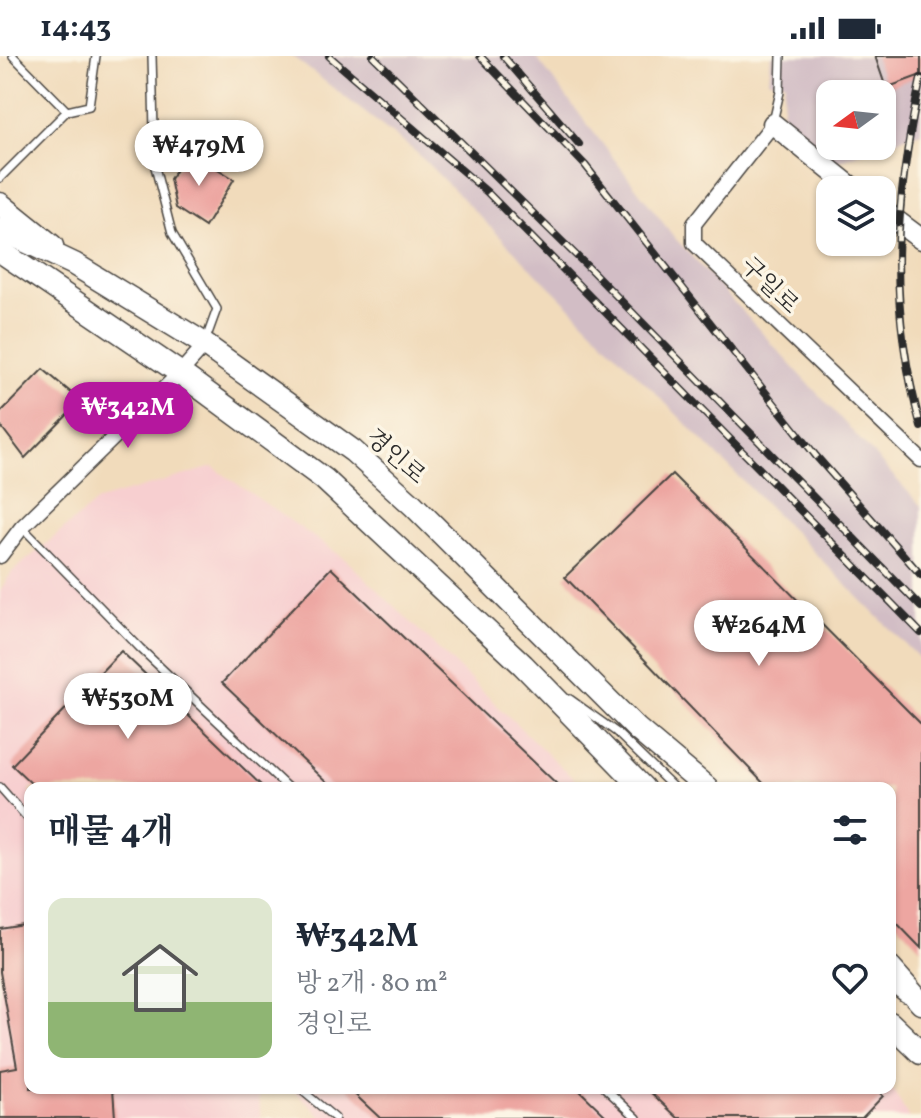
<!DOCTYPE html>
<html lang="ko">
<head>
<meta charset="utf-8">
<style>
  :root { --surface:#fff; --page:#f6f6f7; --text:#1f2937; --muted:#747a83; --line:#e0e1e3; --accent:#b5179e }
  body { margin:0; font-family:Vollkorn,"Noto Serif KR",serif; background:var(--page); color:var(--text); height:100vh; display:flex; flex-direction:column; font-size:30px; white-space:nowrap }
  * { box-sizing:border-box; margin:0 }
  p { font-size:26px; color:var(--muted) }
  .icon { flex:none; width:44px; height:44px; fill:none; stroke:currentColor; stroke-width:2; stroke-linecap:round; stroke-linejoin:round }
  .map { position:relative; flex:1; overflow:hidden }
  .details { position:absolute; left:24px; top:726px; width:872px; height:312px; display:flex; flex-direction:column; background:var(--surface); border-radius:16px; box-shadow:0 2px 6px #0004 }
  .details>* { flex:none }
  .needle { width:52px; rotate:255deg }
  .fabs { position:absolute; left:816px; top:24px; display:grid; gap:16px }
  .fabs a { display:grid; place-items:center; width:80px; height:80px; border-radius:16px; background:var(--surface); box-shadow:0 2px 6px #0004; font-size:40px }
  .price { position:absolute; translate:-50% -68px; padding:0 18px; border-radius:28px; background:#fff; color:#222; font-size:26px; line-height:52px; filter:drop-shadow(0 2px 4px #0008) }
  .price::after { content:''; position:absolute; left:50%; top:48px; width:24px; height:18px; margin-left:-12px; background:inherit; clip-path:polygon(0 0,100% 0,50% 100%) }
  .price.current { background:var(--accent); color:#fff }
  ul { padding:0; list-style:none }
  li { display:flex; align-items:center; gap:24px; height:200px; padding:0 24px }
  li+li { border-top:2px solid var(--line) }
  li span { display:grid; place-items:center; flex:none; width:224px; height:160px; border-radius:16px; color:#555 }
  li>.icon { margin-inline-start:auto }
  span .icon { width:96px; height:96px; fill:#fffc; stroke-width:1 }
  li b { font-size:34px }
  h2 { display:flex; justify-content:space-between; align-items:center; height:96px; padding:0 24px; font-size:34px }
  .status { display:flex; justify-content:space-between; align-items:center; height:56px; padding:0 40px; background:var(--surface); direction:ltr }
  .status svg { height:22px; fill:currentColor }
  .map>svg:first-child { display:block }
</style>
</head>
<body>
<div class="status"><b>14:43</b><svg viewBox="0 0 49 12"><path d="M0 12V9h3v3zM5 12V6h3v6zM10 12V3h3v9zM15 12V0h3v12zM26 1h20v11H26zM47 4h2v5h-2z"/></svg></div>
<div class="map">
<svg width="921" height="1062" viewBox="0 0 921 1062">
  <rect width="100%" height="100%" fill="#fcf5e5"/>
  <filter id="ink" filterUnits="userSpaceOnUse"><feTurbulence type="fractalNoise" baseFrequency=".0125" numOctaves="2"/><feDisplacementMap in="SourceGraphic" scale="16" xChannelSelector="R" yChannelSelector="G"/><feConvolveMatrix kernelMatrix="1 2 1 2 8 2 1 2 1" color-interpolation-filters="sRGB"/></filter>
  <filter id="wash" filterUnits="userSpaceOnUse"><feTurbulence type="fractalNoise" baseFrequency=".006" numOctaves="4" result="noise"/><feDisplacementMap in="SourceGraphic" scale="32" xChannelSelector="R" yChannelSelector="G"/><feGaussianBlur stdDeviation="1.8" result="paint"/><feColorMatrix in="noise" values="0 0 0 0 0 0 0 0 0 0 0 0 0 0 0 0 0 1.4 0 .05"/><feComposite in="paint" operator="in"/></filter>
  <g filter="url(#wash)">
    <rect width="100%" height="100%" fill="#f1dbbb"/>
    <g fill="#f7cfd0">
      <polygon points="213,411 344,502 583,732 30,732 30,1032 258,1032 261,1062 0,1062 0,535 12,516 99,444"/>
      <polygon points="890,1029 909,1062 323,1062 292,1032"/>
    </g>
    <g fill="#d2bdc5">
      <polygon points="292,0 535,0 674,181 921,450 921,604 417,97"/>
      <polygon points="771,0 921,0 921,76 882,89 882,38 830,38 830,90 880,90 832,107 782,59 785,26 769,25"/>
    </g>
    <g id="blocks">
      <g fill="#eda6a1">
        <polygon points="875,0 921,0 921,19 886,32"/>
        <polygon points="188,95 234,123 205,171 176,152 170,123"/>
        <polygon points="43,313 81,345 25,402 0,369 0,357"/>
        <polygon points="672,418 921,668 921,892 890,860 890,732 768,732 565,521"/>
        <polygon points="331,512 561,732 332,732 222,627"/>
        <polygon points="121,595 264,732 36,732 12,709"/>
        <polygon points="30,868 30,1032 113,1032 115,1062 0,1062 0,1014 17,1011 0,916 0,873"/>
        <polygon points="348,1032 577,1032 608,1062 380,1062"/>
        <polygon points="646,1032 875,1032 883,1040 862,1062 678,1062"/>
      </g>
    </g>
  </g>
  <g filter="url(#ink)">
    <use href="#blocks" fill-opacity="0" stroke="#494541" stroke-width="2"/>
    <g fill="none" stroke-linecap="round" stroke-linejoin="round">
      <defs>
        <g id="lane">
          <polyline points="13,0 67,55"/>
          <polyline points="152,0 155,111 172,177 217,253 205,286"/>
          <polyline points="773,66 780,36 781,0"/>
          <polyline points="0,122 67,55 89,50 96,0"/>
          <polyline points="22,471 140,592 288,732"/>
          <polyline points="570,643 616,676 674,732"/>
          <polyline points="0,731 30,765"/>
          <polyline points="890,931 904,942"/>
          <polyline points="299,1032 335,1062"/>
          <polyline points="605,1032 637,1062"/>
        </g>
        <g id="street">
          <polyline points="773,68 694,168 694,187 921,404"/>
          <polyline points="0,500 22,471 180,317 205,289"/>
        </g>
        <g id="secondary">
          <polyline points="773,68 855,134"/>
          <polyline points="882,154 921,183"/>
        </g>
        <g id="primary">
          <polyline points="0,148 52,190"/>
          <polyline points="0,173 74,208 198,284 353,395 413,449 637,673 707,732"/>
          <polyline points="0,195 180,317 324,423 523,609 643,732"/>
          <polyline points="890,912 921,947"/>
          <polyline points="890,967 921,997"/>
        </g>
      </defs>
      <use href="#lane" stroke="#494541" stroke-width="10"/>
      <use href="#street" stroke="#494541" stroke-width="17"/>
      <use href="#secondary" stroke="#494541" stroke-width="23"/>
      <use href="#primary" stroke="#494541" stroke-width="25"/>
      <use href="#lane" stroke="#fff" stroke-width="7"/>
      <use href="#street" stroke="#fff" stroke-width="14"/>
      <use href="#secondary" stroke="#fff" stroke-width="20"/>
      <use href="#primary" stroke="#fff" stroke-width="22"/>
      <defs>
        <g id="rail">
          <polyline points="329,0 487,136 921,577"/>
          <polyline points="373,0 589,212 921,551"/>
          <polyline points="480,0 585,109 816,400 921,519"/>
          <polyline points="503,0 579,88"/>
          <path d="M921 22C894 146 887 247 921 371"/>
        </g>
      </defs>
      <use href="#rail" stroke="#2b2b2b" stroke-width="8"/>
      <use href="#rail" stroke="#fcf5e5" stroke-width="5" stroke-dasharray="15" stroke-linecap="butt"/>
    </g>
  </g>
  <g text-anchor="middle" stroke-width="7" stroke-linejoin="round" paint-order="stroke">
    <g font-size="24" fill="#2b2b2b" stroke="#fcf5e5">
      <text transform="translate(770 229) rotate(44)" y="8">구일로</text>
      <text transform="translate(396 400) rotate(41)" y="8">경인로</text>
    </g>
  </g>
</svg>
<div class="fabs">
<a><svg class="needle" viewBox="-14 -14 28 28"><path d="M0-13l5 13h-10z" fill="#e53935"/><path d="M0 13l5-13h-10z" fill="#747a83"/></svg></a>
<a><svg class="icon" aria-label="layers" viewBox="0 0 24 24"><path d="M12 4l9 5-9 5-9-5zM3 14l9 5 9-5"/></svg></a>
</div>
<b class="price" style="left:199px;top:132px">₩479M</b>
<b class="price current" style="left:128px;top:394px">₩342M</b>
<b class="price" style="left:759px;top:612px">₩264M</b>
<b class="price" style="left:128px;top:685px">₩530M</b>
<section class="details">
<h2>매물 4개<svg class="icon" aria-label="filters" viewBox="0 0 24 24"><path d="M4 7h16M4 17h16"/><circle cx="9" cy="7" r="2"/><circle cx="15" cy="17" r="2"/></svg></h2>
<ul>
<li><span style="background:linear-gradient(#dfe7d0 65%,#8fb573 0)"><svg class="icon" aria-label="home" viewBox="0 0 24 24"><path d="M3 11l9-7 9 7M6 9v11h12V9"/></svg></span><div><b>₩342M</b><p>방 2개 · 80 m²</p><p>경인로</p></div><svg class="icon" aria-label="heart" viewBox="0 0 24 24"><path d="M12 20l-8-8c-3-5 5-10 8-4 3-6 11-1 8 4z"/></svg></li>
</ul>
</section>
</div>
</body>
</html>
